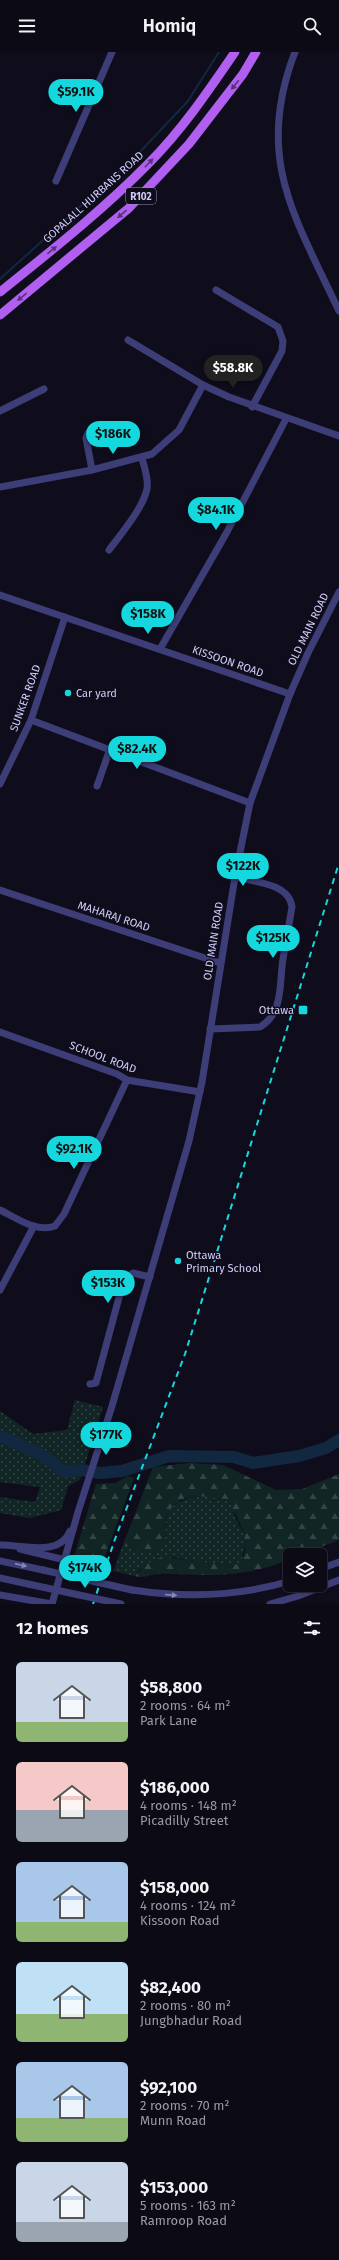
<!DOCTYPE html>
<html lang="en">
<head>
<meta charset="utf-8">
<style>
  :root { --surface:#0b0a15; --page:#14131e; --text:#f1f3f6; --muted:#9a9aa0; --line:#2b2b34; --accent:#15d8df }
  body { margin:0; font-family:"Fira Sans",sans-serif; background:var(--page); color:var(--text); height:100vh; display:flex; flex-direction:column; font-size:15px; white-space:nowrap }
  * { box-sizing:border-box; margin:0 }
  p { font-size:13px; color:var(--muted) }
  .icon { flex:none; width:22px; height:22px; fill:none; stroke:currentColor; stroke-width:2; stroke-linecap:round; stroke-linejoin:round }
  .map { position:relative; height:1552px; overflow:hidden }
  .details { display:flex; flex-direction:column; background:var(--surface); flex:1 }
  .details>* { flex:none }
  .buttons { position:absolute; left:283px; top:1496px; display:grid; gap:8px }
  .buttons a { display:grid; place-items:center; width:44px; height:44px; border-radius:6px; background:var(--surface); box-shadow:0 1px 3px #0004,0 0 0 1px var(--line); font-size:20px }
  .price { position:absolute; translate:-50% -34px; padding:0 9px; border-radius:14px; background:var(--accent); color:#111; font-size:13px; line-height:26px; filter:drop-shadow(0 1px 2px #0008) }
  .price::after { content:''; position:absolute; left:50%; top:24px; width:12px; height:9px; margin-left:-6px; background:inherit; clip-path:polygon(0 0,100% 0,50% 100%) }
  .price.active { background:#222; color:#fff }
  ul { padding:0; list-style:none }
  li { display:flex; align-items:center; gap:12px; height:100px; padding:0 16px }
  li span { display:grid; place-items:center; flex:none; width:112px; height:80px; border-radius:6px; color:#555 }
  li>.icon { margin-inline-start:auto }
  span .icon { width:48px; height:48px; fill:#fffc; stroke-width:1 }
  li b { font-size:17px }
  h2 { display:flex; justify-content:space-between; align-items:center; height:48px; padding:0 16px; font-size:17px }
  header { display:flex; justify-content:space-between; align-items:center; height:52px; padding:0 16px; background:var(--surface); font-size:18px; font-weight:600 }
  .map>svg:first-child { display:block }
</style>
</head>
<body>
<header><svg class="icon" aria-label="menu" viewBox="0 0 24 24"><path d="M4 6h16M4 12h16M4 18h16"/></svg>Homiq<svg class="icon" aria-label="search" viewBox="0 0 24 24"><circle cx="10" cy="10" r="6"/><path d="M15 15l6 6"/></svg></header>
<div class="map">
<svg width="339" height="1552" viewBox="0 0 339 1552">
  <defs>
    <pattern id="grass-dots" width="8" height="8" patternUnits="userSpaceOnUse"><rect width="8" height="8" fill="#112624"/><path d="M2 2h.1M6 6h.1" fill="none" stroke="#334445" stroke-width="1.8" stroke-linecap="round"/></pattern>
    <pattern id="forest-firs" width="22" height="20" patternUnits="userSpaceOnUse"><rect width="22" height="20" fill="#112624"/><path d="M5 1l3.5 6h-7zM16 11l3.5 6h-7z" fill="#334445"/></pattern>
  </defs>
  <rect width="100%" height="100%" fill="#0f0d1c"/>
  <g fill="url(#grass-dots)">
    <polygon points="75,1348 103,1355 80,1428 68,1434 61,1458 30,1466 0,1461 0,1445 35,1450 40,1435 0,1430 0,1359 33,1382 67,1378"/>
    <path d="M205 1444 226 1448 233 1455 235 1465 246 1486 242 1509 235 1513H229L203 1511 173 1505 140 1517 135 1524 113 1519 123 1493C133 1495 142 1502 153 1500 182 1494 141 1448 205 1444Z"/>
  </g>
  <g fill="url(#forest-firs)">
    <path d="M190 1411 223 1413 276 1438 302 1437 339 1422V1488L300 1503H290V1507C263 1519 232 1524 202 1523 188 1523 173 1521 159 1522 150 1522 145 1527 135 1524L146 1512 162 1505 229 1513H235L242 1509C247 1496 246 1486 241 1474 238 1468 231 1450 226 1448 223 1446 217 1447 214 1446 197 1443 178 1443 168 1461 162 1471 170 1487 161 1496 149 1507 135 1496 123 1493L153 1415Z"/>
    <polygon points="128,1424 134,1426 99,1521 71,1514 96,1432 115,1431"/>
  </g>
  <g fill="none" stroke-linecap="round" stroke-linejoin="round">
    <polyline stroke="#122841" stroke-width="2" points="0,227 137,103 188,49 219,0"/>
    <polyline stroke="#122841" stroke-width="12" points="0,1384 42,1403 64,1420 81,1418 100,1421 122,1419 169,1404 234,1405 253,1411 299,1404 326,1396 339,1388"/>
    <g stroke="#3d3e77" stroke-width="7">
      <path d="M295 0C254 106 295 165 339 259"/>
      <polyline points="56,129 112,0"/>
      <polyline points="216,238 278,275 283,289 282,299 252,355"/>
      <polyline points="128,288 203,333 229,345 339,384"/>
      <polyline points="0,359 44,337"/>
      <polyline points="92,418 86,386 88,381 102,375"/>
      <polyline points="0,435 92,418 152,402 179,378 203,333"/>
      <path d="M109 498C121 482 143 456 147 437 149 427 144 415 142 406"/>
      <polyline points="0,543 290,642"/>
      <polyline points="160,597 227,480 286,367"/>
      <polyline points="31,668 250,751"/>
      <polyline points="0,732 31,668 65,565"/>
      <polyline points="97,734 110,697"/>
      <polyline points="0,838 220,911"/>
      <path d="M210 977 260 975C284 961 279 931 283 907 286 890 289 872 292 855 289 831 254 830 235 825"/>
      <polyline points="0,980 117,1022 127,1028 200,1040"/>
      <path d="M0 1158C17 1166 36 1181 55 1174L64 1162 127 1028"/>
      <polyline points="0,1238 34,1174"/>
      <polyline points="90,1332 96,1331 97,1327 124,1227 133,1221 150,1225"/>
      <path d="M1 1493C23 1493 60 1505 70 1479"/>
      <polyline points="20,1497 65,1508"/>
      <polyline points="0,1509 43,1518"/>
      <polyline points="320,1517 339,1510"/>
      <polyline points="0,1526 28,1532"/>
      <path d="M132 1538C186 1546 237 1545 290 1529"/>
      <polyline points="0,1543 52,1552"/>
      <polyline points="52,1552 78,1460 112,1354 189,1089 202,1030 235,825 250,751 290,642 308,601 339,540"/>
      <polyline points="270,1552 298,1544 339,1528"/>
    </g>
    <g stroke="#b05ff0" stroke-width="9">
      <path d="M0 240C51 199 103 158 149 111 182 78 209 38 235 0"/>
      <polyline points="0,263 129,156 189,92 243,22 256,0"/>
    </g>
    <polyline stroke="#15d8df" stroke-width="2" stroke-dasharray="6 5" stroke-linecap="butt" points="93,1552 115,1487 185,1302 339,811"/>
    <g stroke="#3d3e77" stroke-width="7">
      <polyline points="43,1518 132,1538"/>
      <polyline points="28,1532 121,1552"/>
    </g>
  </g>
  <defs><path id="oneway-solid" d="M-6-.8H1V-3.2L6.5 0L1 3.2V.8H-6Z"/></defs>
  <g fill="#57327b">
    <use href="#oneway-solid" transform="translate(235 33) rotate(128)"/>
    <use href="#oneway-solid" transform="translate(149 111) rotate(-46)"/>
    <use href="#oneway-solid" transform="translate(122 162) rotate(139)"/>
    <use href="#oneway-solid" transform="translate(52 198) rotate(-39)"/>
    <use href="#oneway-solid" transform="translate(22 245) rotate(141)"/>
  </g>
  <g fill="#8686b8">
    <use href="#oneway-solid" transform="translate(21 1513) rotate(13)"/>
    <use href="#oneway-solid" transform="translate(171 1543) rotate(5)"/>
  </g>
  <g fill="#15d8df" stroke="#0f0d1c" stroke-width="1.5">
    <circle cx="68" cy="641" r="4"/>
    <rect x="298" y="953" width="10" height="10" rx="2"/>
    <circle cx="178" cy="1209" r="4"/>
  </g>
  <g text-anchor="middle" stroke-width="3" stroke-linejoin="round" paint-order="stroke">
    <rect fill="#0f0d1c" stroke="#9693b7" stroke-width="1" x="126" y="136" width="30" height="16" rx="3"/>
    <g font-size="10" font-weight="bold" fill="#d0cdfa">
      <text x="141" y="148">R102</text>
    </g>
    <g font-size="11" fill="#d0cdfa" stroke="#0f0d1c">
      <text transform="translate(93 145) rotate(-42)" y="4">GOPALALL HURBANS ROAD</text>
      <text transform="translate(308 577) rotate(-64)" y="4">OLD MAIN ROAD</text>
      <text transform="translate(228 609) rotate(19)" y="4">KISSOON ROAD</text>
      <text transform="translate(25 646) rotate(-70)" y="4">SUNKER ROAD</text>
      <text transform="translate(114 864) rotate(18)" y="4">MAHARAJ ROAD</text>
      <text transform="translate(213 889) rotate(-81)" y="4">OLD MAIN ROAD</text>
      <text transform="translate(103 1005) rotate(21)" y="4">SCHOOL ROAD</text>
    </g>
    <g font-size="11" fill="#d0cdfa" stroke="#0f0d1c" text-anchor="start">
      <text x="76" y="645">Car yard</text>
      <text x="294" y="962" text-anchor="end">Ottawa</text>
      <text x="186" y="1207">Ottawa<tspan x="186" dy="13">Primary School</tspan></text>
    </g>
  </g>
</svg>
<div class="buttons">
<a><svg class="icon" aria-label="layers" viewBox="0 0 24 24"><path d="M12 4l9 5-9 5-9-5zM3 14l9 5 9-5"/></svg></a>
</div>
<b class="price" style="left:76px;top:61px">$59.1K</b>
<b class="price active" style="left:233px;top:337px">$58.8K</b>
<b class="price" style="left:113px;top:403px">$186K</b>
<b class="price" style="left:216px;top:479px">$84.1K</b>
<b class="price" style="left:148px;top:583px">$158K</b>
<b class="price" style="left:137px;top:718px">$82.4K</b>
<b class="price" style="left:243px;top:835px">$122K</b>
<b class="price" style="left:273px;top:907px">$125K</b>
<b class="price" style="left:74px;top:1118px">$92.1K</b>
<b class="price" style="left:108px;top:1252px">$153K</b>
<b class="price" style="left:106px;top:1404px">$177K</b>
<b class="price" style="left:85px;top:1537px">$174K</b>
</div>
<section class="details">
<h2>12 homes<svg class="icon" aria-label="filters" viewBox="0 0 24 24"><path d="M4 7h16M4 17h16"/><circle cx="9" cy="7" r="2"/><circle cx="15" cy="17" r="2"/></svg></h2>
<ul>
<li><span style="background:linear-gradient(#c9d6e8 75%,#8fb573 0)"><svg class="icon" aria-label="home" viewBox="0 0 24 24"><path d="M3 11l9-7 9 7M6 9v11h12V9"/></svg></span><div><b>$58,800</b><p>2 rooms · 64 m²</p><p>Park Lane</p></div></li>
<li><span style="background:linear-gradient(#f6c9c9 60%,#9aa5b1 0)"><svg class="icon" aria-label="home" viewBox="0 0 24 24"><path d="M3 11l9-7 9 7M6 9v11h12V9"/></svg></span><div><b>$186,000</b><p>4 rooms · 148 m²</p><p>Picadilly Street</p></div></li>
<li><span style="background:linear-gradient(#a9c7e8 75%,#8fb573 0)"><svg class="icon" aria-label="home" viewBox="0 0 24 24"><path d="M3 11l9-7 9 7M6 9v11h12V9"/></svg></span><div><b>$158,000</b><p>4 rooms · 124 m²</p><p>Kissoon Road</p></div></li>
<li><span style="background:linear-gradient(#bfe0f5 65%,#8fb573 0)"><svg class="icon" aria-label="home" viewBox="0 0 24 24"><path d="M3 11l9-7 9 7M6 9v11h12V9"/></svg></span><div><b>$82,400</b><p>2 rooms · 80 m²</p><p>Jungbhadur Road</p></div></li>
<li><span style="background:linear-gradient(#a9c7e8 70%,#8fb573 0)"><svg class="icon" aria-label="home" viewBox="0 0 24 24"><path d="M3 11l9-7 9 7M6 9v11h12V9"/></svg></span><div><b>$92,100</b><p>2 rooms · 70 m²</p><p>Munn Road</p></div></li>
<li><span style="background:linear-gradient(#c9d6e8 75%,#9aa5b1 0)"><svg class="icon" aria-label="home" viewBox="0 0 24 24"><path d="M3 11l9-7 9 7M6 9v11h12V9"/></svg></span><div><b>$153,000</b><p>5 rooms · 163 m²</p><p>Ramroop Road</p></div></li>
</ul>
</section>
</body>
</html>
